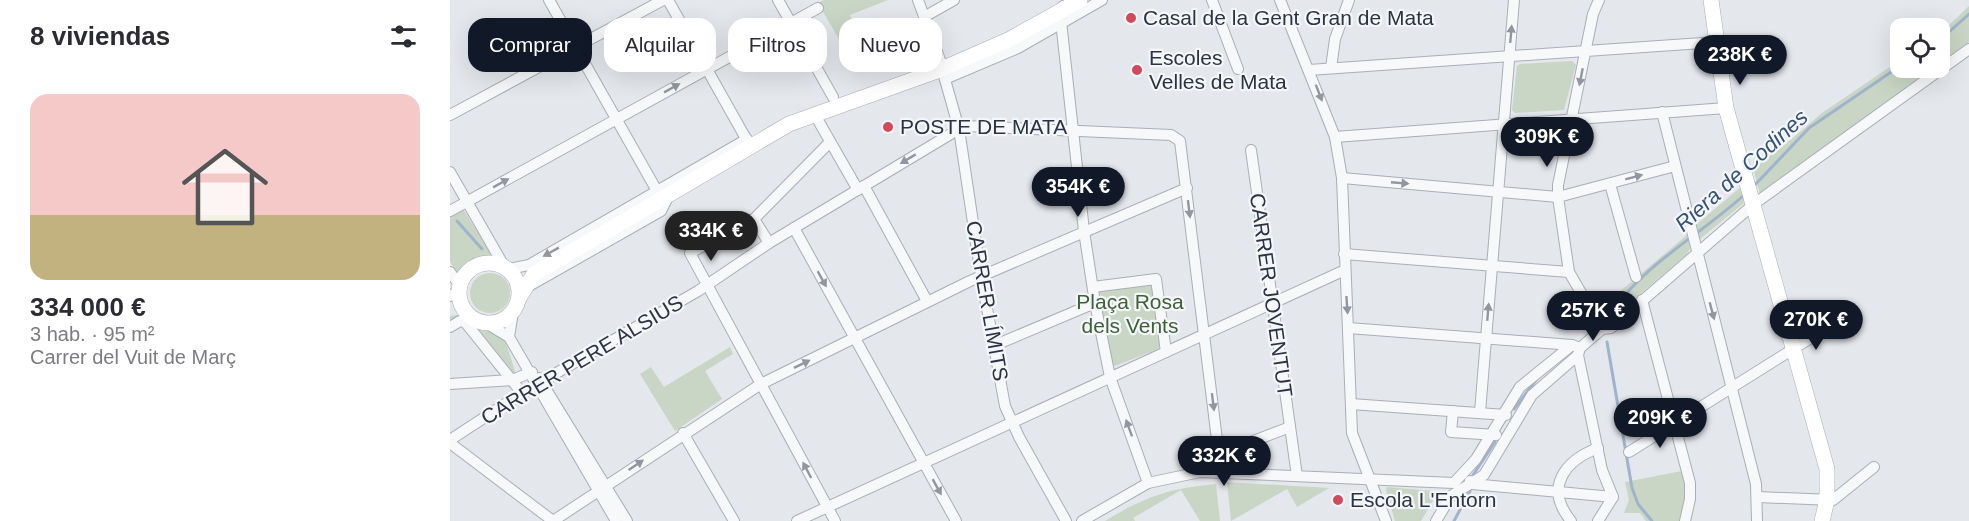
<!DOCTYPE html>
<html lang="es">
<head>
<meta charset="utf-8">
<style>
  :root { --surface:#fff; --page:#f7f7f7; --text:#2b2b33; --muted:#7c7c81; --accent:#111827 }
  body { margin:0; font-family:Helvetica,sans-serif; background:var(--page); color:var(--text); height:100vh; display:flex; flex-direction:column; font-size:22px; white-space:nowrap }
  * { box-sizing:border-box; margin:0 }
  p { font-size:20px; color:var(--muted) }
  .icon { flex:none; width:33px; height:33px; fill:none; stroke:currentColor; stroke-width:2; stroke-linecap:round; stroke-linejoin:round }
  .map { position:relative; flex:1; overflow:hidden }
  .panel { display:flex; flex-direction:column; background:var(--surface); width:450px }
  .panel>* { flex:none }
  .guide { position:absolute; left:18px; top:18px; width:570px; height:54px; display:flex; gap:12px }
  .controls { position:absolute; left:1440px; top:18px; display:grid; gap:12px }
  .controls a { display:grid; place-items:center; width:60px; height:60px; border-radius:12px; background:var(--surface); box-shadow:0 6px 24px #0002; font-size:30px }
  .price { position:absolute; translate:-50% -51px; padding:0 14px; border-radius:21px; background:var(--accent); color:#fff; font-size:20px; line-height:39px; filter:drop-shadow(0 2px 3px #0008) }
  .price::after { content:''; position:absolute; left:50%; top:36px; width:18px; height:14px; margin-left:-9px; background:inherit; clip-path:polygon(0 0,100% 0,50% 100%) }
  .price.active { background:#222; color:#fff }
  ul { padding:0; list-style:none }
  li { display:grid; align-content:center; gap:12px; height:318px; padding:0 30px }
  li span { display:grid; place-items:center; height:186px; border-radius:18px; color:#555 }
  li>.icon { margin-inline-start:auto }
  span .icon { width:108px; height:108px; fill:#fffc; stroke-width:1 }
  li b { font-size:26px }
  h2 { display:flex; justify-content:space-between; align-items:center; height:72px; padding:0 30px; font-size:26px }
  .chip { padding:0 21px; border-radius:18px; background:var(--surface); box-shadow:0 6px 24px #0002; font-size:21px; line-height:54px }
  .chip.active { background:var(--accent); color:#fff }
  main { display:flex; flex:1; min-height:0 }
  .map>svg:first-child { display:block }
</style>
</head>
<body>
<main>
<section class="panel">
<h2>8 viviendas<svg class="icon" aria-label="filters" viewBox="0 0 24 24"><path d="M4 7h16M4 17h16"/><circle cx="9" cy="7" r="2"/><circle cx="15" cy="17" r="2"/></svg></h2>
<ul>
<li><span style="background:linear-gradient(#f6c9c9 65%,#c2b280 0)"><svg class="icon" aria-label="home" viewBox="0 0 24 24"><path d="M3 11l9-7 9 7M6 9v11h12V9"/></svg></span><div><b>334 000 €</b><p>3 hab. · 95 m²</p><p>Carrer del Vuit de Març</p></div></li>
</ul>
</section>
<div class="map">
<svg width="1519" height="521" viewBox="0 0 1519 521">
  <rect width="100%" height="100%" fill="#e4e7ec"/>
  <g fill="#c9d6c5">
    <polygon points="374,0 438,0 400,15 411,42 394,48 368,3"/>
    <polygon points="1519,6 1519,42 1490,63 1490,34"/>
    <polygon points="1450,60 1450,68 1484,68 1310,194 1303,168 1337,143 1372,113"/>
    <polygon points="1122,61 1126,65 1114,110 1065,113 1062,110 1067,66 1070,64"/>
    <polygon points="1292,186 1294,203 1250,239 1246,225"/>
    <polygon points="13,209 41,253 38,258 23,263 10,274 6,272 0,261 0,216"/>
    <polygon points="1237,235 1240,248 1237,254 1162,318 1151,315 1143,305 1150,307 1162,298"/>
    <circle cx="40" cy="293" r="20"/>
    <polygon points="701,282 710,345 708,349 665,366 662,363 649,293 652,289"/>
    <polygon points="7,315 54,337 66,374 64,376 18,318 0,323 0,316"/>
    <polygon points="280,347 283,354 255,371 272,399 225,431 190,374 201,367 214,387"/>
    <polygon points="1232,471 1236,492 1229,521 1196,521 1190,513 1174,513 1179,500 1175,482"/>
    <polygon points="777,482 879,488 847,507 837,489 781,521"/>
    <path d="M766 484 770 521H750L731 490 683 518 685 521H655C694 497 720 488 766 484Z"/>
    <polygon points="937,487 984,491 986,495 971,521 945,521 936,490"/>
  </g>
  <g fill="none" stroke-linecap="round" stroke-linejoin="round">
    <g stroke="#9fb4cc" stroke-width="3">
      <polyline points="1490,40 1519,14"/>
      <polyline points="1302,188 1359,128 1450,66"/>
      <polyline points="7,221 32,249"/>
      <path d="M1164 309C1196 263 1253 233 1295 194"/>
      <polyline points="1157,342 1182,488 1188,504 1202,521"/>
      <polyline points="1064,409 1086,380"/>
      <polyline points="1023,475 1045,442"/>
      <polyline points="1004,521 1020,491"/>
    </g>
    <defs>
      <g id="street">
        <polyline points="99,0 211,198"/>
        <polyline points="218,0 299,144"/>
        <polyline points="328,0 383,97"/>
        <polyline points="468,0 490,60 484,68"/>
        <polyline points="762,0 788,69"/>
        <polyline points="830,0 885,137 892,178 902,433 936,521"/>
        <polyline points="1149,0 1143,14 1108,185 1108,197 1119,272 1152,329"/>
        <polyline points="613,6 610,12 634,231 645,303 660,377 698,483"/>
        <polyline points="474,17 504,0"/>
        <polyline points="494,64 492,69 509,129 531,276 555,406 569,437 616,521"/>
        <polyline points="881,68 885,39 899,0"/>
        <polyline points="859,70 1267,42"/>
        <polyline points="495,79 568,48 652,0"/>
        <polyline points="1212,112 1306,484 1307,521"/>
        <polyline points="0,115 213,0"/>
        <polyline points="365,115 408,190"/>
        <polyline points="885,137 1276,108"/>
        <polyline points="380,142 304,219 240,253 385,521"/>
        <polyline points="801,150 847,476"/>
        <polyline points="0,172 54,266"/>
        <polyline points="892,178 1108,197 1225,166"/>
        <polyline points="1160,184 1186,277"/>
        <polyline points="414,186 477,301"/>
        <polyline points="0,211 368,8"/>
        <polyline points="304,219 319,243"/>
        <polyline points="344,228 506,521"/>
        <polyline points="894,254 1119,272"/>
        <polyline points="58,269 79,265 297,139"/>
        <polyline points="0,272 10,286"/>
        <polyline points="79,286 211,211 219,195"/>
        <polyline points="643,287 706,279 716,352"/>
        <polyline points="0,296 10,290"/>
        <polyline points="1192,300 1240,483 1240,499 1235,521"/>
        <polyline points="36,323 59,337 166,521"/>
        <polyline points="0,327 10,321 15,322 72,393"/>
        <polyline points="898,328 1122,345 1130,348 1128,355 1152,470 1163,497 1148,521"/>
        <polyline points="59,337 63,312"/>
        <polyline points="543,346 645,303"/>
        <polyline points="1130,348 1152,329 1161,328 1304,204 1519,49"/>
        <polyline points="89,378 177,521"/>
        <polyline points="0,384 62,380 82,372"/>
        <polyline points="901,404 1056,415"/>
        <polyline points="1003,411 1001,432 1046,435"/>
        <polyline points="1030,412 1064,0"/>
        <polyline points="233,433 284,521"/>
        <polyline points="0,440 72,393 248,291 319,243 509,129 515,126 721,135 730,141 771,472"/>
        <polyline points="0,443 103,521"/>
        <polyline points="1179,452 1375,329"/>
        <polyline points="769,454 840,427"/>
        <polyline points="1020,481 1022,484 1163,497"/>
        <polyline points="1308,497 1383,500 1424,467"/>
        <polyline points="103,521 311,384 520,281 737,188"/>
        <polyline points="347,521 895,270"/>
        <polyline points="632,521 698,483 750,472 1004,483 1026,459 1070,387 1122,345"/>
        <polyline points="986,521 1001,496 1034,475 1082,395 1128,355"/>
        <path d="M1121 521C1094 488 1114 461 1148 448"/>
      </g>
      <g id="secondary">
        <polyline points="1261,0 1276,108 1377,469 1377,500 1372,521"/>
        <circle cx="39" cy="293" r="30"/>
        <polyline points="69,298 84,274 339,124 487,71 560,39 630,0"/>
      </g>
    </defs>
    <use href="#street" stroke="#a9aeb7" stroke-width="12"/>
    <use href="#secondary" stroke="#a9aeb7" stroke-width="16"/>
    <use href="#street" stroke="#f7f8fa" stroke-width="10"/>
    <use href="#secondary" stroke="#fff" stroke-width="15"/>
  </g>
  <defs><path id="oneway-solid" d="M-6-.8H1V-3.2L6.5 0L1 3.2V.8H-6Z" transform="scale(1.5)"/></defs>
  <g fill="#9196a0">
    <use href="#oneway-solid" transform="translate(1061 34) rotate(-85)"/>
    <use href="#oneway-solid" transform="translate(1131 77) rotate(101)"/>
    <use href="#oneway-solid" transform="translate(222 88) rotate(-29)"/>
    <use href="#oneway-solid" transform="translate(869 93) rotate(69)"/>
    <use href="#oneway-solid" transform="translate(458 159) rotate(149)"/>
    <use href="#oneway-solid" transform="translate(1184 177) rotate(-15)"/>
    <use href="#oneway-solid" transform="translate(51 183) rotate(-29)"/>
    <use href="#oneway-solid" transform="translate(950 183) rotate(5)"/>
    <use href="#oneway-solid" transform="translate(739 209) rotate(83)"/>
    <use href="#oneway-solid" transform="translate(101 252) rotate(151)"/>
    <use href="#oneway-solid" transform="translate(372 279) rotate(61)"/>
    <use href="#oneway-solid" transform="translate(897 305) rotate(86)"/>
    <use href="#oneway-solid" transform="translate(1262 311) rotate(75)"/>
    <use href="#oneway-solid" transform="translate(1038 312) rotate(-85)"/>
    <use href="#oneway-solid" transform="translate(352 364) rotate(-26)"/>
    <use href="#oneway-solid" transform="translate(763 402) rotate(83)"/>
    <use href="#oneway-solid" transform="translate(679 428) rotate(-110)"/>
    <use href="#oneway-solid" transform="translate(186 465) rotate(-34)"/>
    <use href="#oneway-solid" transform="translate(357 470) rotate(-118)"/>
    <use href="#oneway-solid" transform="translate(487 487) rotate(61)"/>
  </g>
  <g fill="#d1495b" stroke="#f4f6f9" stroke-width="2">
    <circle cx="681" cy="18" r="6"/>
    <circle cx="687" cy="70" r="6"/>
    <circle cx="438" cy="127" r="6"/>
    <circle cx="888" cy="500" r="6"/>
  </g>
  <g text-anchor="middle" stroke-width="4.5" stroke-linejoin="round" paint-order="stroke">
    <g font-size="21" fill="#2b3445" stroke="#f4f6f9" text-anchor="start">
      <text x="693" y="25">Casal de la Gent Gran de Mata</text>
      <text x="699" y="65">Escoles<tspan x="699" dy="24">Velles de Mata</tspan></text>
      <text x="450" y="134">POSTE DE MATA</text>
      <text x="900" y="507">Escola L'Entorn</text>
    </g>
    <g font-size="21" fill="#2b3445" stroke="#f4f6f9">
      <text transform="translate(821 295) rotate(82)" y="7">CARRER JOVENTUT</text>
      <text transform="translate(537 301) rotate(80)" y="7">CARRER LÍMITS</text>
      <text transform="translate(132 360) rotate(-31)" y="7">CARRER PERE ALSIUS</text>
    </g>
    <g font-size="21" fill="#3f6138" stroke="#f4f6f9">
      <text x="680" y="309">Plaça Rosa<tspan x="680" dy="24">dels Vents</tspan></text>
    </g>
    <g font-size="22" font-style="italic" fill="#34527a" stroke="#f4f6f9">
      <text transform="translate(1291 170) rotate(-42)" y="8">Riera de Codines</text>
    </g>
  </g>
</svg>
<div class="controls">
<a><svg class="icon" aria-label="locate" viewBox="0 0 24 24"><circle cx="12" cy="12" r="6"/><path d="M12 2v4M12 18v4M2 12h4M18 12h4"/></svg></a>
</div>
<b class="price" style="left:1290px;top:86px">238K €</b>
<b class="price" style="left:1097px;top:168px">309K €</b>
<b class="price" style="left:628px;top:218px">354K €</b>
<b class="price active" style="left:261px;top:262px">334K €</b>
<b class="price" style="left:1143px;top:342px">257K €</b>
<b class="price" style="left:1366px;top:351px">270K €</b>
<b class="price" style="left:1210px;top:449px">209K €</b>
<b class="price" style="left:774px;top:487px">332K €</b>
<div class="guide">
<a class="chip active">Comprar</a>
<a class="chip">Alquilar</a>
<a class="chip">Filtros</a>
<a class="chip">Nuevo</a>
</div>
</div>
</main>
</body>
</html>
